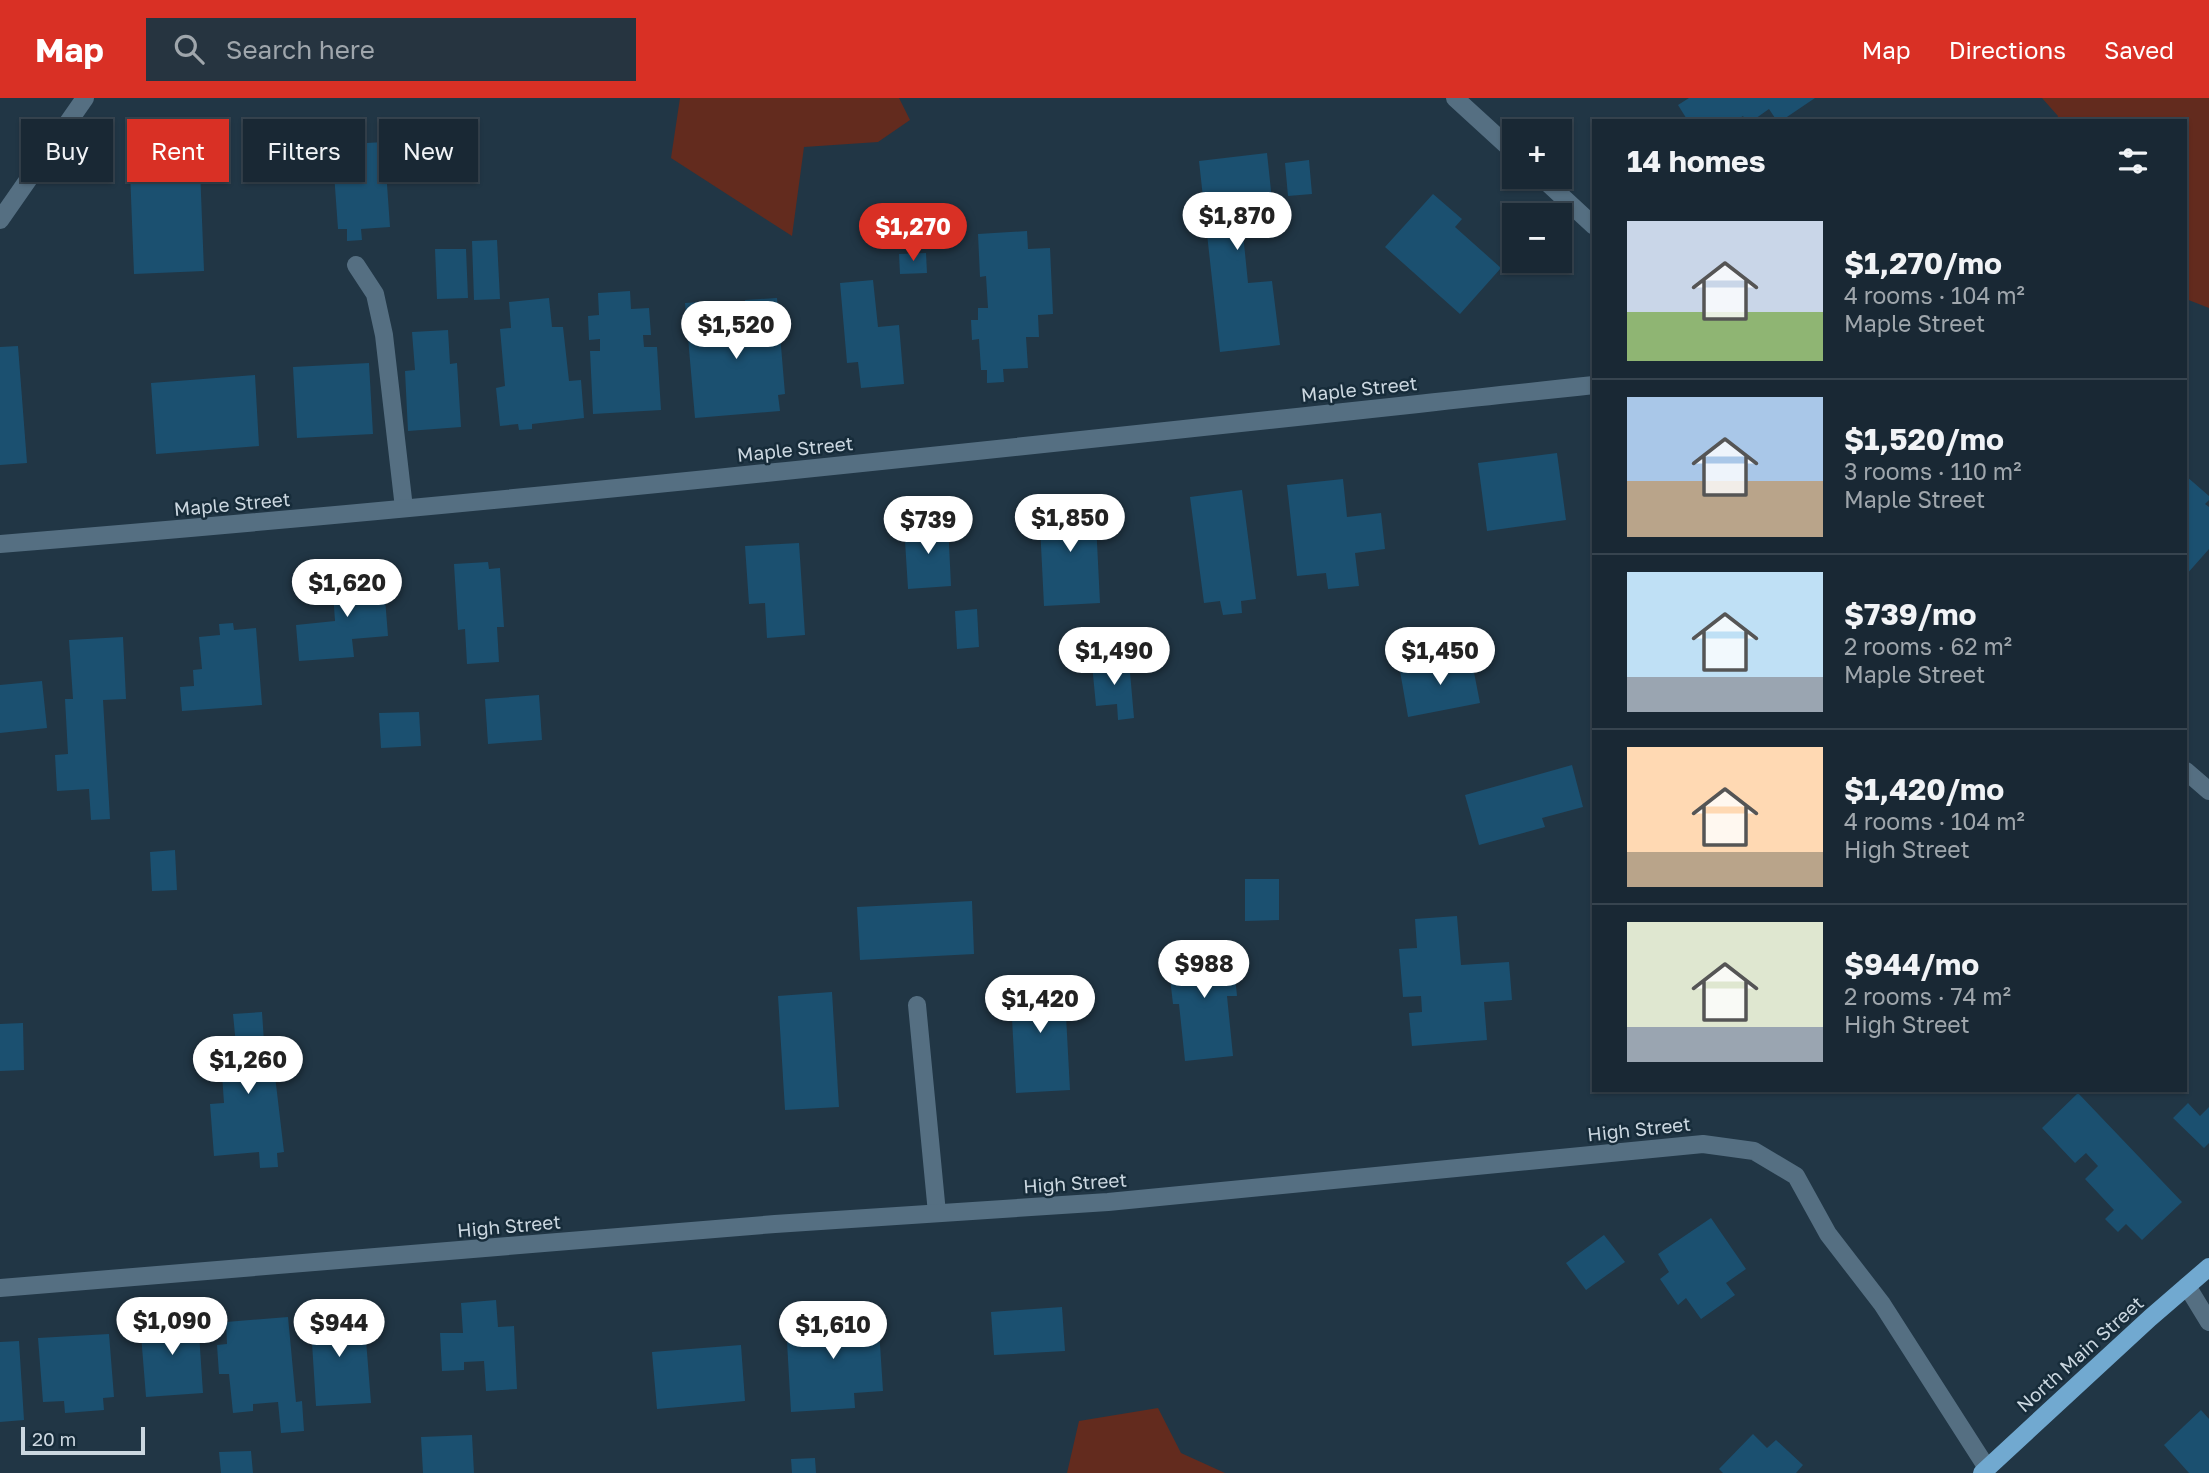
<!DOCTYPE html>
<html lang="en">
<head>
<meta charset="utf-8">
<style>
  :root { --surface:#192834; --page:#263440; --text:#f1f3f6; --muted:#9fa6ac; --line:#37444f; --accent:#d93025 }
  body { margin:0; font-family:"Golos Text",sans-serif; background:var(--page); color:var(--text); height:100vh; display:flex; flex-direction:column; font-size:26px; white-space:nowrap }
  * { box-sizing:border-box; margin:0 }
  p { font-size:23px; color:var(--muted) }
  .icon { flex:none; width:38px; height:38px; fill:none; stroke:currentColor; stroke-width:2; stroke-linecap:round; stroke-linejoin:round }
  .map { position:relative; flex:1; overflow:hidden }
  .drawer { position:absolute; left:1592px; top:21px; width:595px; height:973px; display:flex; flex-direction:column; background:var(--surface); border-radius:0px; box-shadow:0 2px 5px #0004,0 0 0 2px var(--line) }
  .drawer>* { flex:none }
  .hud { position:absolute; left:21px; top:21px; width:665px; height:63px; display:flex; gap:14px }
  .tools { position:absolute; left:1502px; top:21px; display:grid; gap:14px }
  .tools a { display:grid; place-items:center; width:70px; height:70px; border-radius:0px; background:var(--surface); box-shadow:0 2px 5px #0004,0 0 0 2px var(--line); font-size:35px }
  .scale { position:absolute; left:21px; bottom:18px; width:124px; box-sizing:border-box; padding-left:7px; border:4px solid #cbd7e0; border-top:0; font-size:19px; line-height:24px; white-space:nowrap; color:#cbd7e0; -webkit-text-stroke:5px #172c3a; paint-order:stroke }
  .price { position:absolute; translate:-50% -60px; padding:0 16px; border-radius:24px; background:#fff; color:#222; font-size:23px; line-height:46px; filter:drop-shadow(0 2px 4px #0008) }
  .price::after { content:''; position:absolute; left:50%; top:42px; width:21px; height:16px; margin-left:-10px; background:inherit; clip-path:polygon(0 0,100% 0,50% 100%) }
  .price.selected { background:var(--accent); color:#fff }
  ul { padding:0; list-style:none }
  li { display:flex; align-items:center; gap:21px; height:175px; padding:0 35px }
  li+li { border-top:2px solid var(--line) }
  li span { display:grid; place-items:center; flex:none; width:196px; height:140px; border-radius:0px; color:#555 }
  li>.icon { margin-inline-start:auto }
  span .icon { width:84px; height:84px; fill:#fffc; stroke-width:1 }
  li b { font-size:30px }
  h2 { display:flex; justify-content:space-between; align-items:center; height:84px; padding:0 35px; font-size:30px }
  .pill { padding:0 24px; border-radius:0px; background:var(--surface); box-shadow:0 2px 5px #0004,0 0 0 2px var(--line); font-size:24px; line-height:63px }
  .pill.selected { background:var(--accent); color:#fff }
  header { display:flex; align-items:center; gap:42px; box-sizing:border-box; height:98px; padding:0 35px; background:var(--accent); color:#fff }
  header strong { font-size:33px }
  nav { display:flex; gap:38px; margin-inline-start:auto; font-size:24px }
  .search { width:490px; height:63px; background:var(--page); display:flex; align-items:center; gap:18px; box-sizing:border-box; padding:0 24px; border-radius:0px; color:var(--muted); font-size:26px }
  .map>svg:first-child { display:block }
</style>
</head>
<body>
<header>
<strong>Map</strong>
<div class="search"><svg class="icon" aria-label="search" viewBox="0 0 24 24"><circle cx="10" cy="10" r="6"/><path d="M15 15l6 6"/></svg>Search here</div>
<nav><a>Map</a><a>Directions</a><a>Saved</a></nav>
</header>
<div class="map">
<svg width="2209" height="1375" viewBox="0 0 2209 1375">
  <rect width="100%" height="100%" fill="#213645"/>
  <g fill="#632b1e">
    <polygon points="680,0 899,0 910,22 878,44 804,49 792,138 671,60"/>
    <polygon points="2042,0 2209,0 2209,210 2186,201 2186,23 2056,23 2058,18"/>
    <polygon points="1158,1310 1181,1355 1225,1375 1067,1375 1079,1323"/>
  </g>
  <g fill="#1b5070">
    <polygon points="1689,0 1815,0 1781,23 1777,23 1769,11 1752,23 1746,23 1743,18 1735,23 1688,23 1678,7"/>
    <polygon points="384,44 390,129 361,131 362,142 347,143 347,131 338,131 332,47"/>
    <polygon points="1267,55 1272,102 1240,106 1248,185 1272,183 1280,247 1220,254 1199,63"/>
    <polygon points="1309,62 1312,96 1288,98 1285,65"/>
    <polygon points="200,70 204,173 134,176 130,73"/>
    <polygon points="1433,96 1462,121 1455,129 1501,170 1460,216 1385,149"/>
    <polygon points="1027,133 1028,151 1050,150 1053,216 1038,217 1039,239 1026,239 1028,270 1003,271 1004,284 987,285 987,272 981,272 979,241 972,242 971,222 978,222 978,210 988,210 986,178 980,179 978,136"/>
    <polygon points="497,142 500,201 474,202 472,143"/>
    <polygon points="435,151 466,151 468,200 437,201"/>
    <polygon points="926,155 927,175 900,176 899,156"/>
    <polygon points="873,182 878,229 899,227 904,286 861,290 858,264 847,265 840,185"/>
    <polygon points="630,193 631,211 649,210 651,237 643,237 644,249 657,249 661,312 593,316 590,253 600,253 600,241 589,242 588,218 599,217 598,195"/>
    <polygon points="549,200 552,229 563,229 569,283 581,282 584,320 532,326 532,331 519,332 518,326 500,328 496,290 505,288 500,231 511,230 509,204"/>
    <polygon points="777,200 785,296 778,297 780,313 695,320 685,205 716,203 719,240 748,238 745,202"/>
    <polygon points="448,232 450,266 457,265 461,329 408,333 405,273 415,272 412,234"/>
    <polygon points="18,248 27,365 0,367 0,249"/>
    <polygon points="369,265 373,336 297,340 293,269"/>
    <polygon points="255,277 259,348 156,356 151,285"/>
    <polygon points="1557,355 1566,422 1487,433 1478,365"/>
    <polygon points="2186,378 2209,398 2209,402 2205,406 2209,409 2209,451 2186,477"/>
    <polygon points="1343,381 1347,419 1381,415 1385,451 1355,455 1359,488 1328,491 1326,475 1297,478 1287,387"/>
    <polygon points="1242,392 1256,501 1241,503 1242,515 1223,517 1220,503 1204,505 1190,399"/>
    <polygon points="1095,404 1100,505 1044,508 1039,407"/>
    <polygon points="948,425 951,488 908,491 904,427"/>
    <polygon points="799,445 805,537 767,540 765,505 749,506 745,448"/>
    <polygon points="488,464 489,471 500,470 504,529 497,529 499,564 467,566 465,531 458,532 454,466"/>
    <polygon points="383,475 388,538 352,541 354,559 299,563 296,527 335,523 332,479"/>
    <polygon points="977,511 979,549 957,551 955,513"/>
    <polygon points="233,525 234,532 256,530 262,607 182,613 180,589 194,588 193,572 202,571 199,539 220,537 219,526"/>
    <polygon points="123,539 126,601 103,602 110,721 91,722 89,691 57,693 55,657 68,656 65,601 73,601 69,542"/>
    <polygon points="1471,559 1480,605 1408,619 1400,573"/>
    <polygon points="1129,563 1134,620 1118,622 1117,606 1096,608 1092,566"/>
    <polygon points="42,583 47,630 0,635 0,587"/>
    <polygon points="539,597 542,642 488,646 485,601"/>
    <polygon points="419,614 421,648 381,650 379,615"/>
    <polygon points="1572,667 1583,709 1542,720 1545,729 1479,747 1465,697"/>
    <polygon points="175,752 177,792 152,793 150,754"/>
    <polygon points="1245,781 1279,781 1279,822 1245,823"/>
    <polygon points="972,803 974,856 860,862 857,809"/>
    <polygon points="1457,818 1461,867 1509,864 1512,902 1484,904 1487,942 1412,948 1409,915 1422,914 1421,898 1403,899 1399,851 1417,850 1415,821"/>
    <polygon points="1232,848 1237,898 1227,898 1233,958 1185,963 1179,906 1173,906 1167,854"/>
    <polygon points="1064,880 1070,992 1016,995 1010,883"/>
    <polygon points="832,894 839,1009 785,1012 778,898"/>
    <polygon points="262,914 264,944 271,944 284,1054 277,1055 278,1069 260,1070 259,1054 214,1058 210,1006 224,1005 220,948 236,947 233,916"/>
    <polygon points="23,925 24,972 0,973 0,926"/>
    <polygon points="2078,995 2182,1104 2142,1142 2126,1126 2118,1134 2105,1121 2114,1112 2085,1081 2098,1068 2086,1055 2075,1065 2042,1030"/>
    <polygon points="2188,1005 2200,1018 2209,1009 2209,1045 2204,1050 2173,1020"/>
    <polygon points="1711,1120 1746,1171 1726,1185 1735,1197 1701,1221 1686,1200 1678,1207 1660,1181 1669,1174 1658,1156"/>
    <polygon points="1604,1137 1625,1164 1586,1192 1566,1165"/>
    <polygon points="496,1202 498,1229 514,1228 517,1291 486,1293 484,1263 464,1264 464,1272 442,1273 440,1235 463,1235 461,1205"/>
    <polygon points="1062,1209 1065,1253 994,1257 991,1214"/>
    <polygon points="841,1210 842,1219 878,1216 883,1293 854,1295 855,1310 791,1314 786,1226 824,1224 823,1212"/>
    <polygon points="355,1211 357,1243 366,1242 371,1305 316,1308 310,1213"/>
    <polygon points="288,1219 296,1304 302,1303 304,1333 281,1335 278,1304 253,1306 253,1313 233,1315 229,1276 219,1276 217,1247 227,1246 226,1224"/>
    <polygon points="198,1220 203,1295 146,1299 140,1224"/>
    <polygon points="109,1236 114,1299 103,1300 104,1312 65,1315 64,1303 43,1304 38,1240"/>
    <polygon points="19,1243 24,1322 0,1324 0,1244"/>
    <polygon points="741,1247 745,1303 657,1311 652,1254"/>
    <polygon points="2201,1312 2209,1321 2209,1375 2189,1375 2164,1347"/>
    <polygon points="1753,1336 1767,1350 1776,1342 1803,1367 1796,1375 1723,1375 1719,1371"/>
    <polygon points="472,1337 474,1375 423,1375 421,1339"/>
    <polygon points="251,1353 253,1375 221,1375 219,1354"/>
    <polygon points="815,1360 816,1375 792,1375 791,1361"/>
  </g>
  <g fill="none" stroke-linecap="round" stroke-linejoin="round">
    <g stroke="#556f82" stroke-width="18">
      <polyline points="1455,0 1514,54"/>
      <polyline points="1541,79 1594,128"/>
      <polyline points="0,122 85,0"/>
      <polyline points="356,167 375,196 384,237 404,410"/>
      <path d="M0 446C532 403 1063 344 1594 287"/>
      <polyline points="2186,673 2209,693"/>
      <polyline points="917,907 937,1115"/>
      <polyline points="2187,1188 2209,1224"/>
      <polyline points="0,1190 775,1126 1108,1104 1703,1046 1754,1053 1796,1078 1828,1136 1882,1206 1987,1370 1985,1375"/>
    </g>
    <polyline stroke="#71a9d0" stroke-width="18" points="1982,1375 2150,1220 2209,1169"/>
  </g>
  <g text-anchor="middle" stroke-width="5" stroke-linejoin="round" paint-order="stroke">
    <g font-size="19" fill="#cbd7e0" stroke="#172c3a">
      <text transform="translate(1359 291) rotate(-6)" y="7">Maple Street</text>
      <text transform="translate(795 351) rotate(-6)" y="7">Maple Street</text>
      <text transform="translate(232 406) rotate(-5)" y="7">Maple Street</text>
      <text transform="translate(1639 1031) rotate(-6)" y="7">High Street</text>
      <text transform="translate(1075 1085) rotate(-4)" y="7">High Street</text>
      <text transform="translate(509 1128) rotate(-5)" y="7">High Street</text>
      <text transform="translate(2080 1256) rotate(-42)" y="7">North Main Street</text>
    </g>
  </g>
</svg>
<div class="tools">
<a>+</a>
<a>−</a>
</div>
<div class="scale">20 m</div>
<b class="price" style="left:1237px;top:154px">$1,870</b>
<b class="price selected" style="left:913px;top:165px">$1,270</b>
<b class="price" style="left:736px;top:263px">$1,520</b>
<b class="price" style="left:1070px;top:456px">$1,850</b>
<b class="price" style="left:928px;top:458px">$739</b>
<b class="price" style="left:347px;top:521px">$1,620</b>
<b class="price" style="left:1114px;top:589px">$1,490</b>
<b class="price" style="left:1440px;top:589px">$1,450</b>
<b class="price" style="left:1204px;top:902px">$988</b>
<b class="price" style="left:1040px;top:937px">$1,420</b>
<b class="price" style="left:248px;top:998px">$1,260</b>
<b class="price" style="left:172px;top:1259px">$1,090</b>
<b class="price" style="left:339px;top:1261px">$944</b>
<b class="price" style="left:833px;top:1263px">$1,610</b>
<div class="hud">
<a class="pill">Buy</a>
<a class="pill selected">Rent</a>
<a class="pill">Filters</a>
<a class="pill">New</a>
</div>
<section class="drawer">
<h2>14 homes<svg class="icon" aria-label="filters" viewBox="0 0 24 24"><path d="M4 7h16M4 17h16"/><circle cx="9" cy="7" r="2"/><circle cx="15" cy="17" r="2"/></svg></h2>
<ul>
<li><span style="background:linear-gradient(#c9d6e8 65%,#8fb573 0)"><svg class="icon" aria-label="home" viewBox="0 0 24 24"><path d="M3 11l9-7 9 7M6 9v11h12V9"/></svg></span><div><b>$1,270/mo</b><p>4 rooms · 104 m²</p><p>Maple Street</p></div></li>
<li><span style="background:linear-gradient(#a9c7e8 60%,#b9a48a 0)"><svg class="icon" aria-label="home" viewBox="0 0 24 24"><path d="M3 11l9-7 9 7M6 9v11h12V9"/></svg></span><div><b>$1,520/mo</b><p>3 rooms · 110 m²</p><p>Maple Street</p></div></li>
<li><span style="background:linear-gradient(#bfe0f5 75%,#9aa5b1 0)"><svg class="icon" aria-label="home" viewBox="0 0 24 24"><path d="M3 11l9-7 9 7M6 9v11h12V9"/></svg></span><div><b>$739/mo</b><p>2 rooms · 62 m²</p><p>Maple Street</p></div></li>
<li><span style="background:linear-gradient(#ffd9b3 75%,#b9a48a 0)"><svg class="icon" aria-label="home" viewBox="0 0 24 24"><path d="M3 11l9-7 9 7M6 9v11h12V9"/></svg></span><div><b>$1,420/mo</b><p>4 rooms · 104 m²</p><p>High Street</p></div></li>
<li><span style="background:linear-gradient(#dfe7d0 75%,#9aa5b1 0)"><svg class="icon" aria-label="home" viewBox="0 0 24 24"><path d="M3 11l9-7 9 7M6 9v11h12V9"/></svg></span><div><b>$944/mo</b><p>2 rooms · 74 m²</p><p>High Street</p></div></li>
</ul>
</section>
</div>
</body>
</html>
